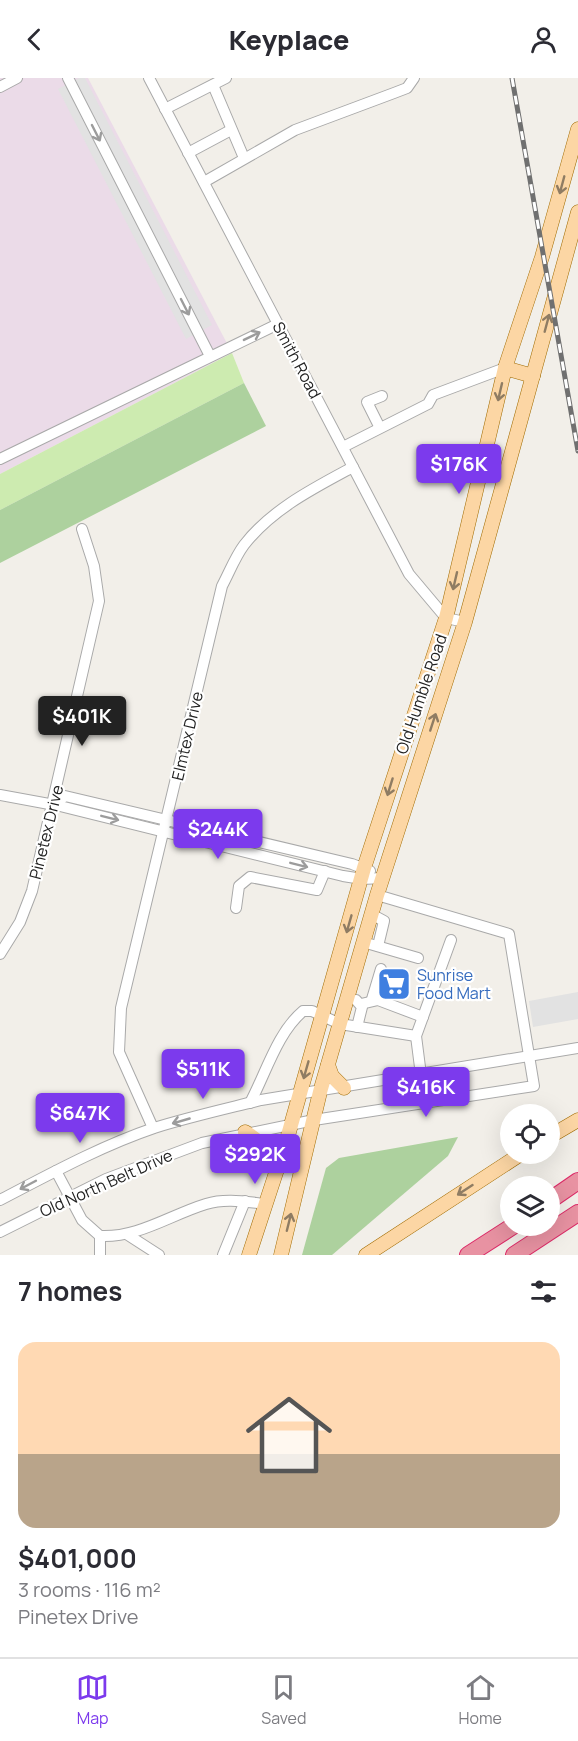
<!DOCTYPE html>
<html lang="en">
<head>
<meta charset="utf-8">
<style>
  :root { --surface:#fff; --page:#f2f2f3; --text:#2b2b33; --muted:#7c7c81; --line:#e1e1e2; --accent:#7c3aed }
  body { margin:0; font-family:Manrope,sans-serif; background:var(--page); color:var(--text); height:100vh; display:flex; flex-direction:column; font-size:22px; white-space:nowrap }
  * { box-sizing:border-box; margin:0 }
  p { font-size:20px; color:var(--muted) }
  .icon { flex:none; width:33px; height:33px; fill:none; stroke:currentColor; stroke-width:2; stroke-linecap:round; stroke-linejoin:round }
  .map { position:relative; height:1177px; overflow:hidden }
  .panel { display:flex; flex-direction:column; background:var(--surface); flex:1 }
  .panel>* { flex:none }
  .controls { position:absolute; left:500px; top:1026px; display:grid; gap:12px }
  .controls a { display:grid; place-items:center; width:60px; height:60px; border-radius:50%; background:var(--surface); box-shadow:0 6px 24px #0002; font-size:30px }
  .price { position:absolute; translate:-50% -51px; padding:0 14px; border-radius:6px; background:var(--accent); color:#fff; font-size:20px; line-height:39px; filter:drop-shadow(0 2px 3px #0008) }
  .price::after { content:''; position:absolute; left:50%; top:36px; width:18px; height:14px; margin-left:-9px; background:inherit; clip-path:polygon(0 0,100% 0,50% 100%) }
  .price.on { background:#222; color:#fff }
  ul { padding:0; list-style:none }
  li { display:grid; align-content:center; gap:12px; height:318px; padding:0 18px }
  li+li { border-top:2px solid var(--line) }
  li span { display:grid; place-items:center; height:186px; border-radius:18px; color:#555 }
  li>.icon { margin-inline-start:auto }
  span .icon { width:108px; height:108px; fill:#fffc; stroke-width:1 }
  li b { font-size:26px }
  h2 { display:flex; justify-content:space-between; align-items:center; height:72px; padding:0 18px; font-size:26px }
  header { display:flex; justify-content:space-between; align-items:center; height:78px; padding:0 18px; background:var(--surface); font-size:27px; font-weight:800 }
  .menu { display:flex; justify-content:space-around; align-items:center; height:84px; border-top:2px solid var(--line); background:var(--surface); font-size:16px; color:var(--muted) }
  .menu a { display:grid; justify-items:center; gap:3px }
  .menu .on { color:var(--accent) }
  .map>svg:first-child { display:block }
</style>
</head>
<body>
<header><svg class="icon" aria-label="back" viewBox="0 0 24 24"><path d="M15 5l-7 7 7 7"/></svg>Keyplace<svg class="icon" aria-label="person" viewBox="0 0 24 24"><circle cx="12" cy="8" r="4"/><path d="M4 21q1-7 8-7t8 7"/></svg></header>
<div class="map">
<svg width="578" height="1177" viewBox="0 0 578 1177">
  <rect width="100%" height="100%" fill="#f2efe9"/>
  <polygon fill="#ebdbe8" points="0,0 88,0 232,275 0,396"/>
  <polygon fill="#cdebb0" points="232,275 244,305 0,432 0,396"/>
  <g fill="#add19e">
    <polygon points="244,305 266,348 0,485 0,432"/>
    <polygon points="458,1059 448,1078 332,1177 302,1177 326,1090 339,1080"/>
  </g>
  <g fill="#e2e2e2">
    <polygon points="79,0 85,0 212,247 186,261 58,11"/>
    <polygon points="578,914 578,941 533,949 529,923"/>
  </g>
  <g fill="none" stroke-linecap="round" stroke-linejoin="round">
    <defs>
      <g id="minor">
        <polyline points="68,0 210,278"/>
        <polyline points="149,0 409,496 446,540 465,544"/>
        <polyline points="213,7 244,80"/>
        <polyline points="0,9 17,0"/>
        <polyline points="165,31 226,0"/>
        <polyline points="188,75 231,52"/>
        <polyline points="204,104 295,52 394,15 407,10 414,0"/>
        <polyline points="379,348 367,324 382,318"/>
        <polyline points="343,369 428,326 433,317 505,290"/>
        <polyline points="0,381 278,246"/>
        <polyline points="0,717 60,728 343,798 362,801 383,800"/>
        <polyline points="53,728 65,718 352,786 370,793"/>
        <polyline points="236,830 239,808 250,799 317,812 325,793"/>
        <polyline points="371,836 384,843 378,868"/>
        <polyline points="363,864 418,880"/>
        <polyline points="0,876 20,844 32,813 99,523 94,488 82,451"/>
        <polyline points="372,921 381,891"/>
        <polyline points="356,922 362,929 357,949"/>
        <polyline points="361,926 378,922 423,939"/>
        <polyline points="421,997 416,958 451,862"/>
        <path d="M250 1025C266 995 277 955 303 933H312L340 946 416 958"/>
        <path d="M153 1050 119 974 121 930 222 508C229 495 235 479 244 467 272 431 314 410 353 389"/>
        <path d="M56 1093 82 1142 100 1158C138 1160 170 1137 206 1126 226 1120 246 1124 266 1126"/>
        <path d="M0 1122C50 1096 101 1068 154 1050 189 1039 225 1031 261 1022L578 970"/>
        <polyline points="0,1154 106,1101 202,1065 314,1042 534,1008 509,856 377,817"/>
        <polyline points="128,1157 159,1177"/>
        <polyline points="100,1158 100,1177"/>
        <polyline points="223,1177 245,1123"/>
      </g>
      <g id="major">
        <polyline points="505,290 533,298"/>
        <polyline points="328,987 332,998 344,1010"/>
        <path d="M245 1054C263 1065 269 1073 276 1093"/>
        <polyline points="549,1059 578,1042"/>
        <polyline points="249,1177 287,1061 364,790 446,540 505,290 542,179 578,51"/>
        <polyline points="281,1177 320,1014 377,817 465,544 578,134"/>
        <polyline points="366,1177 521,1076"/>
      </g>
      <g id="highway">
        <polyline points="549,1123 578,1103"/>
        <polyline points="468,1177 513,1148"/>
        <polyline points="514,1177 578,1135"/>
      </g>
    </defs>
    <use href="#minor" stroke="#a9a9a9" stroke-width="12"/>
    <use href="#major" stroke="#a06b00" stroke-width="15"/>
    <use href="#highway" stroke="#dc2a67" stroke-width="18"/>
    <use href="#minor" stroke="#fff" stroke-width="10"/>
    <use href="#major" stroke="#fcd6a4" stroke-width="14"/>
    <use href="#highway" stroke="#e892a2" stroke-width="16"/>
    <defs>
      <polyline id="rail" points="512,0 578,373"/>
    </defs>
    <use href="#rail" stroke="#707070" stroke-width="5"/>
    <use href="#rail" stroke="#fff" stroke-width="3" stroke-dasharray="9" stroke-linecap="butt"/>
  </g>
  <defs><path id="oneway-shaft" d="M-6 0H5M1.5-3L5.5 0L1.5 3" fill="none" stroke-width="1.6" stroke-linecap="round" stroke-linejoin="round" transform="scale(1.5)"/></defs>
  <g stroke="#9c9c9c">
    <use href="#oneway-shaft" transform="translate(96 55) rotate(63)"/>
    <use href="#oneway-shaft" transform="translate(185 229) rotate(63)"/>
    <use href="#oneway-shaft" transform="translate(252 258) rotate(-26)"/>
    <use href="#oneway-shaft" transform="translate(110 740) rotate(14)"/>
    <use href="#oneway-shaft" transform="translate(299 787) rotate(14)"/>
    <use href="#oneway-shaft" transform="translate(181 1043) rotate(164)"/>
    <use href="#oneway-shaft" transform="translate(28 1107) rotate(152)"/>
  </g>
  <g stroke="#8f7c63">
    <use href="#oneway-shaft" transform="translate(562 107) rotate(105)"/>
    <use href="#oneway-shaft" transform="translate(547 245) rotate(-75)"/>
    <use href="#oneway-shaft" transform="translate(500 314) rotate(103)"/>
    <use href="#oneway-shaft" transform="translate(455 503) rotate(103)"/>
    <use href="#oneway-shaft" transform="translate(433 644) rotate(-72)"/>
    <use href="#oneway-shaft" transform="translate(390 709) rotate(107)"/>
    <use href="#oneway-shaft" transform="translate(349 846) rotate(106)"/>
    <use href="#oneway-shaft" transform="translate(306 992) rotate(106)"/>
    <use href="#oneway-shaft" transform="translate(465 1112) rotate(147)"/>
    <use href="#oneway-shaft" transform="translate(289 1144) rotate(-76)"/>
  </g>
  <defs>
    <symbol id="supermarket-square" viewBox="-11 -11 22 22"><rect x="-9" y="-9" width="18" height="18" rx="4" fill="#3f7fe0" stroke="#fff"/><path d="M-6-5.5h2.5l.6 2H6L4.5 2H-2.5L-4.4-4H-6ZM-1.5 3.2a1.3 1.3 0 1 0 .1 0ZM3 3.2a1.3 1.3 0 1 0 .1 0Z" fill="#fff"/></symbol>
  </defs>
  <g fill-rule="evenodd">
    <use href="#supermarket-square" x="375" y="887" width="38" height="38"/>
  </g>
  <g text-anchor="middle" stroke-width="4.5" stroke-linejoin="round" paint-order="stroke">
    <g font-size="16" fill="#222" stroke="#fff">
      <text transform="translate(297 282) rotate(62)" y="6">Smith Road</text>
      <text transform="translate(421 616) rotate(-71)" y="6">Old Humble Road</text>
      <text transform="translate(187 658) rotate(-77)" y="6">Elmtex Drive</text>
      <text transform="translate(46 754) rotate(-76)" y="6">Pinetex Drive</text>
      <text transform="translate(106 1105) rotate(-24)" y="6">Old North Belt Drive</text>
    </g>
    <g font-size="16" fill="#366cbe" stroke="#fff" text-anchor="start">
      <text x="417" y="903">Sunrise<tspan x="417" dy="18">Food Mart</tspan></text>
    </g>
  </g>
</svg>
<div class="controls">
<a><svg class="icon" aria-label="locate" viewBox="0 0 24 24"><circle cx="12" cy="12" r="6"/><path d="M12 2v4M12 18v4M2 12h4M18 12h4"/></svg></a>
<a><svg class="icon" aria-label="layers" viewBox="0 0 24 24"><path d="M12 4l9 5-9 5-9-5zM3 14l9 5 9-5"/></svg></a>
</div>
<b class="price" style="left:459px;top:417px">$176K</b>
<b class="price on" style="left:82px;top:669px">$401K</b>
<b class="price" style="left:218px;top:782px">$244K</b>
<b class="price" style="left:203px;top:1022px">$511K</b>
<b class="price" style="left:426px;top:1040px">$416K</b>
<b class="price" style="left:80px;top:1066px">$647K</b>
<b class="price" style="left:255px;top:1107px">$292K</b>
</div>
<section class="panel">
<h2>7 homes<svg class="icon" aria-label="filters" viewBox="0 0 24 24"><path d="M4 7h16M4 17h16"/><circle cx="9" cy="7" r="2"/><circle cx="15" cy="17" r="2"/></svg></h2>
<ul>
<li><span style="background:linear-gradient(#ffd9b3 60%,#b9a48a 0)"><svg class="icon" aria-label="home" viewBox="0 0 24 24"><path d="M3 11l9-7 9 7M6 9v11h12V9"/></svg></span><div><b>$401,000</b><p>3 rooms · 116 m²</p><p>Pinetex Drive</p></div></li>
</ul>
</section>
<nav class="menu">
<a class="on"><svg class="icon" aria-label="map" viewBox="0 0 24 24"><path d="M3 6l6-2 6 2 6-2v14l-6 2-6-2-6 2zM9 4v14M15 6v14"/></svg>Map</a>
<a><svg class="icon" aria-label="saved" viewBox="0 0 24 24"><path d="M7 4h10v16l-5-4-5 4z"/></svg>Saved</a>
<a><svg class="icon" aria-label="home" viewBox="0 0 24 24"><path d="M3 11l9-7 9 7M6 9v11h12V9"/></svg>Home</a>
</nav>
</body>
</html>
